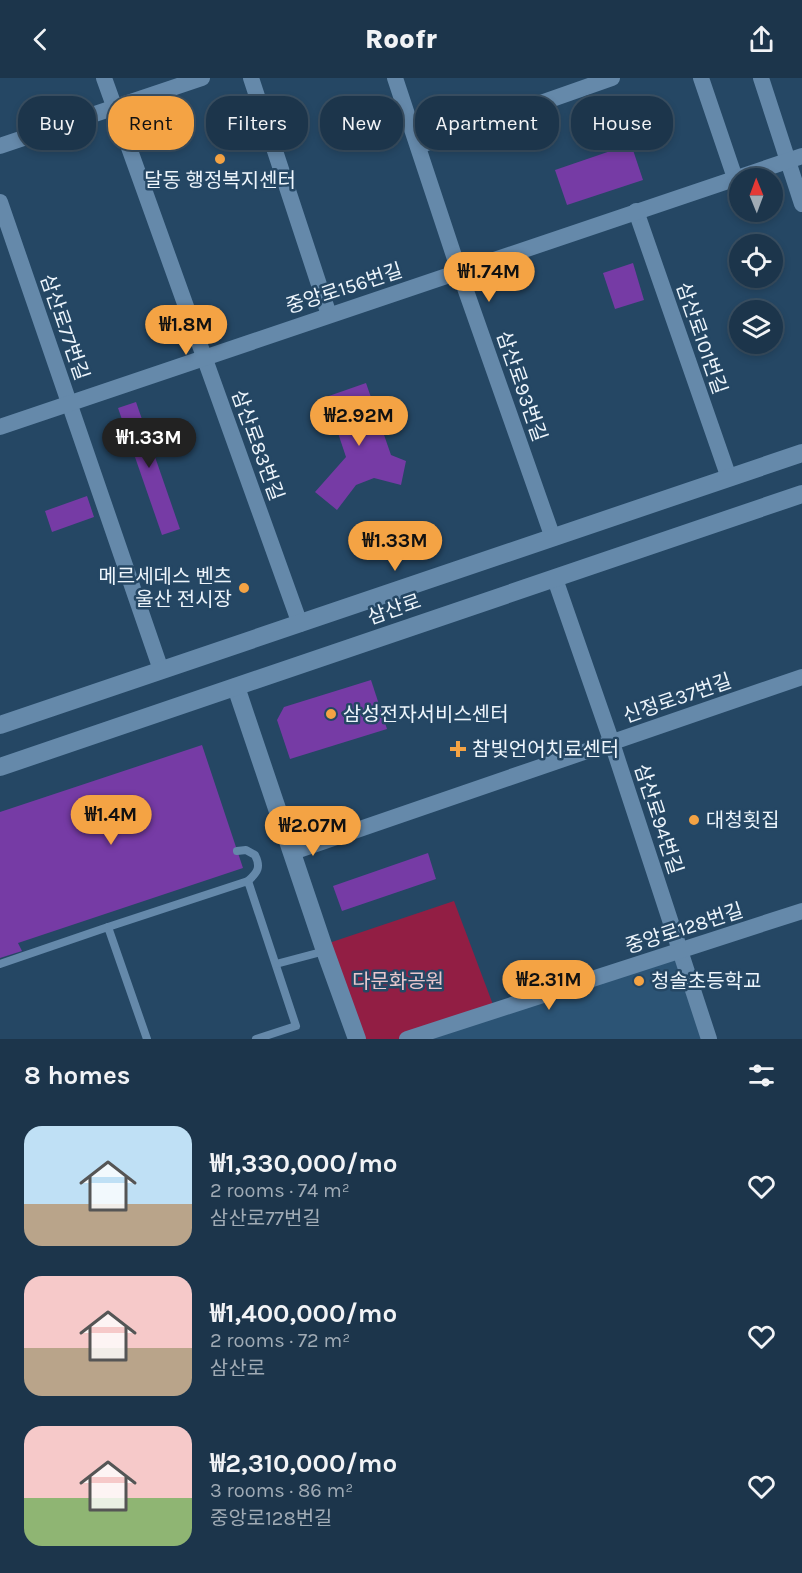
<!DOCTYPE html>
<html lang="en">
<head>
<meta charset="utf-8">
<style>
  :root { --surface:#1c354b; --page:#253d52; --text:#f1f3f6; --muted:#a0abb5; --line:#3a5063; --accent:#f4a344 }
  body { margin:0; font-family:Karla,"Noto Sans KR",sans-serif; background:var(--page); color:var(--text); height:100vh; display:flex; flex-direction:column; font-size:22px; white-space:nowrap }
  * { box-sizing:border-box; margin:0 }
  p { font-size:20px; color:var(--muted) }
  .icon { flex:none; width:33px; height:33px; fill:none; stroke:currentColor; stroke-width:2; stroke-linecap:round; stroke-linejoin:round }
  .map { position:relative; height:961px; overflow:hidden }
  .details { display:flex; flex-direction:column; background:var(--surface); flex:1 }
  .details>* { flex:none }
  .guide { position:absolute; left:18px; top:18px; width:766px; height:54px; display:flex; gap:12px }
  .needle { width:39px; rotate:359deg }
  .buttons { position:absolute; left:729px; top:90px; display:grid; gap:12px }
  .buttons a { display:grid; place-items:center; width:54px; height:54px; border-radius:50%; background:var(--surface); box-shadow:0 3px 9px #0003,0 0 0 2px var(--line); font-size:30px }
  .price { position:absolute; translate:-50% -51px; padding:0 14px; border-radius:21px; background:var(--accent); color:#111; font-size:20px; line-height:39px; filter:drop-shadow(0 2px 3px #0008) }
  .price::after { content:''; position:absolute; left:50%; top:36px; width:18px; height:14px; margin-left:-9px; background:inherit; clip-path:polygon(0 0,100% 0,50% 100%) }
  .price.current { background:#222; color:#fff }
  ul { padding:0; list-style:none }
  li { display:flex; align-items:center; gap:18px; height:150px; padding:0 24px }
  li span { display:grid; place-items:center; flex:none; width:168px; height:120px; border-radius:18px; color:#555 }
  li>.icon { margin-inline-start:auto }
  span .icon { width:72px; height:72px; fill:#fffc; stroke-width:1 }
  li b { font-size:26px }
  h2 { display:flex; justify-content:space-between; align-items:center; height:72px; padding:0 24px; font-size:26px }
  .pill { padding:0 21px; border-radius:24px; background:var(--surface); box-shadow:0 3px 9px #0003,0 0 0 2px var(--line); font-size:21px; line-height:54px }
  .pill.current { background:var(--accent); color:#111 }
  header { display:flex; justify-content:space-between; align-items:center; height:78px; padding:0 24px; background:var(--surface); font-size:27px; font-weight:800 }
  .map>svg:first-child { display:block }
</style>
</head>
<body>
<header><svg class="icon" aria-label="back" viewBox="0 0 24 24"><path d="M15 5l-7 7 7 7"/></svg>Roofr<svg class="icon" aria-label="share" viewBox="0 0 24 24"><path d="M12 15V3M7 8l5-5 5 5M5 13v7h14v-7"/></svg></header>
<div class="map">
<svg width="802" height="961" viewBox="0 0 802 961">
  <rect width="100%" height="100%" fill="#254764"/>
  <polygon fill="#2c5475" points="681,874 709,961 407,961"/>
  <polygon fill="#921e44" points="454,823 495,932 407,961 357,961 323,867"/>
  <g fill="#763ba5">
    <polygon points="631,66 643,102 567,127 555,92"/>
    <polygon points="633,185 644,222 615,231 603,195"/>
    <polygon points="366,305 391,377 406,383 401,407 374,400 356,407 337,432 315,414 346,379 326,319"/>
    <polygon points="136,324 180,451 162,457 118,330"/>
    <polygon points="87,418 94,439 52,454 45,433"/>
    <polygon points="371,602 387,651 290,681 277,642 284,629"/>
    <polygon points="202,667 243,790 18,865 22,873 0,880 0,734"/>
    <polygon points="428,775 436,801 342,833 333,808"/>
  </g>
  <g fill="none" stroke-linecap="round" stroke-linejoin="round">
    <g stroke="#6589aa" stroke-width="8">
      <path d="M237 773 246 772 255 777C261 789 258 794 248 803"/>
      <polyline points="108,849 248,803 296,948 256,961"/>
      <polyline points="0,886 108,849 147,961"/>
      <polyline points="276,886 325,873"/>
    </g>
    <g stroke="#6589aa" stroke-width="16">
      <polyline points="104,0 300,546"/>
      <polyline points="251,0 329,237"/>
      <polyline points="395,0 459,193 553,460"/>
      <polyline points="701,0 735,100"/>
      <polyline points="761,0 802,126"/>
      <polyline points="0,68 202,0"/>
      <polyline points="418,68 612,0"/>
      <polyline points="0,124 161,592"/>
      <polyline points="636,133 729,400"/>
      <polyline points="0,349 802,78"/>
      <polyline points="555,501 612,665 709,961"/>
      <polyline points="293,774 802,599"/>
      <polyline points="407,961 802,833"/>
    </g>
    <g stroke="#6589aa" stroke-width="18">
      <polyline points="236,609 323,867 357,961"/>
      <polyline points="0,647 802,375"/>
      <polyline points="0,689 802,416"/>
    </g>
  </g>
  <g fill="#f4a344" stroke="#254764" stroke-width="2">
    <circle cx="220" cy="81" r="6"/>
    <circle cx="244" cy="510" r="6"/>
    <circle cx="331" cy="636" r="6"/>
    <path d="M455 662h6v6h6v6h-6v6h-6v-6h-6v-6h6z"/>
    <circle cx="694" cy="742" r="6"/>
    <circle cx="639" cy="903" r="6"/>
  </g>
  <g text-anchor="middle" stroke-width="5" stroke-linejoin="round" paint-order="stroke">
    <g font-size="20" fill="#edf5fc" stroke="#254764" text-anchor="start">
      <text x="220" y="109" text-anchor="middle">달동 행정복지센터</text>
      <text x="232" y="505" text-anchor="end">메르세데스 벤츠<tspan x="232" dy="23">울산 전시장</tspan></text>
      <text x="343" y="643">삼성전자서비스센터</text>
      <text x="472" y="678">참빛언어치료센터</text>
      <text x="706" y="749">대청횟집</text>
      <text x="651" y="910">청솔초등학교</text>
    </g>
    <g font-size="20" fill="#edf5fc" stroke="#254764">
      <text transform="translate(344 210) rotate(-18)" y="7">중앙로156번길</text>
      <text transform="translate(65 249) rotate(71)" y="7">삼산로77번길</text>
      <text transform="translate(702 260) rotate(71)" y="7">삼산로101번길</text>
      <text transform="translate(522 308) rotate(71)" y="7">삼산로93번길</text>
      <text transform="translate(258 367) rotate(70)" y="7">삼산로83번길</text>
      <text transform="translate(394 531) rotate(-19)" y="7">삼산로</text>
      <text transform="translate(677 620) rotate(-19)" y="7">신정로37번길</text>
      <text transform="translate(659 741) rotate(72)" y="7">삼산로94번길</text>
      <text transform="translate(684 850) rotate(-18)" y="7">중앙로128번길</text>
    </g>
    <g font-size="20" fill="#e9c7cd" stroke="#254764">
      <text x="398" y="910">다문화공원</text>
    </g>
  </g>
</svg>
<div class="buttons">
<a><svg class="needle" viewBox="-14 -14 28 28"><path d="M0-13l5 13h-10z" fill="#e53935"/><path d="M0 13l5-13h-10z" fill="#a0abb5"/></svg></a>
<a><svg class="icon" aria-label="locate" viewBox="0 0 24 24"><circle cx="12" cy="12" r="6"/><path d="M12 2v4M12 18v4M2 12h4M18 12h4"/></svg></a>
<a><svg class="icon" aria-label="layers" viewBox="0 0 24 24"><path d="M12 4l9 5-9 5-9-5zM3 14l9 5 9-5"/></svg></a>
</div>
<b class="price" style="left:489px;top:225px">₩1.74M</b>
<b class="price" style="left:186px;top:278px">₩1.8M</b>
<b class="price" style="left:359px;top:369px">₩2.92M</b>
<b class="price current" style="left:149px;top:391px">₩1.33M</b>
<b class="price" style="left:395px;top:494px">₩1.33M</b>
<b class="price" style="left:111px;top:768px">₩1.4M</b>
<b class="price" style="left:313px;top:779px">₩2.07M</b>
<b class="price" style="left:549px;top:933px">₩2.31M</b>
<div class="guide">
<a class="pill">Buy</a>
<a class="pill current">Rent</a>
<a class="pill">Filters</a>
<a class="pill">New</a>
<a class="pill">Apartment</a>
<a class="pill">House</a>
</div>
</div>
<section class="details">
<h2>8 homes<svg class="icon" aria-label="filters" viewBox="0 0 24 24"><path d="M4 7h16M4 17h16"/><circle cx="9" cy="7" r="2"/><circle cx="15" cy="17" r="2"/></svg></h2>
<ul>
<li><span style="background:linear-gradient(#bfe0f5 65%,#b9a48a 0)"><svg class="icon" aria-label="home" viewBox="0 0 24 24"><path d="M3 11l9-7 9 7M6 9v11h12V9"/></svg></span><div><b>₩1,330,000/mo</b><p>2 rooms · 74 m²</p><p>삼산로77번길</p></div><svg class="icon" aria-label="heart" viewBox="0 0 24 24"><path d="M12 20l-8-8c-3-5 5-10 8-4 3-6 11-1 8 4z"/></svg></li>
<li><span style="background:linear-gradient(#f6c9c9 60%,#b9a48a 0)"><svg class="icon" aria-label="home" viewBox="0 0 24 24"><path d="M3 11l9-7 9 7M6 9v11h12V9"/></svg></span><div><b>₩1,400,000/mo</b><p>2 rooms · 72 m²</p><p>삼산로</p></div><svg class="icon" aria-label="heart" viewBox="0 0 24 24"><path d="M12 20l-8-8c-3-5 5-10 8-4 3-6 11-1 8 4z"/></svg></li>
<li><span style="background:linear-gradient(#f6c9c9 60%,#8fb573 0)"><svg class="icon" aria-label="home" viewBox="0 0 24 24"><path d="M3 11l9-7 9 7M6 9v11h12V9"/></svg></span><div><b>₩2,310,000/mo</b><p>3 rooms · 86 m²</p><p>중앙로128번길</p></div><svg class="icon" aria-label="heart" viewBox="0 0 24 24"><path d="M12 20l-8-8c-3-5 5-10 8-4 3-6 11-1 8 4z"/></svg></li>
</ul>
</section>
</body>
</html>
